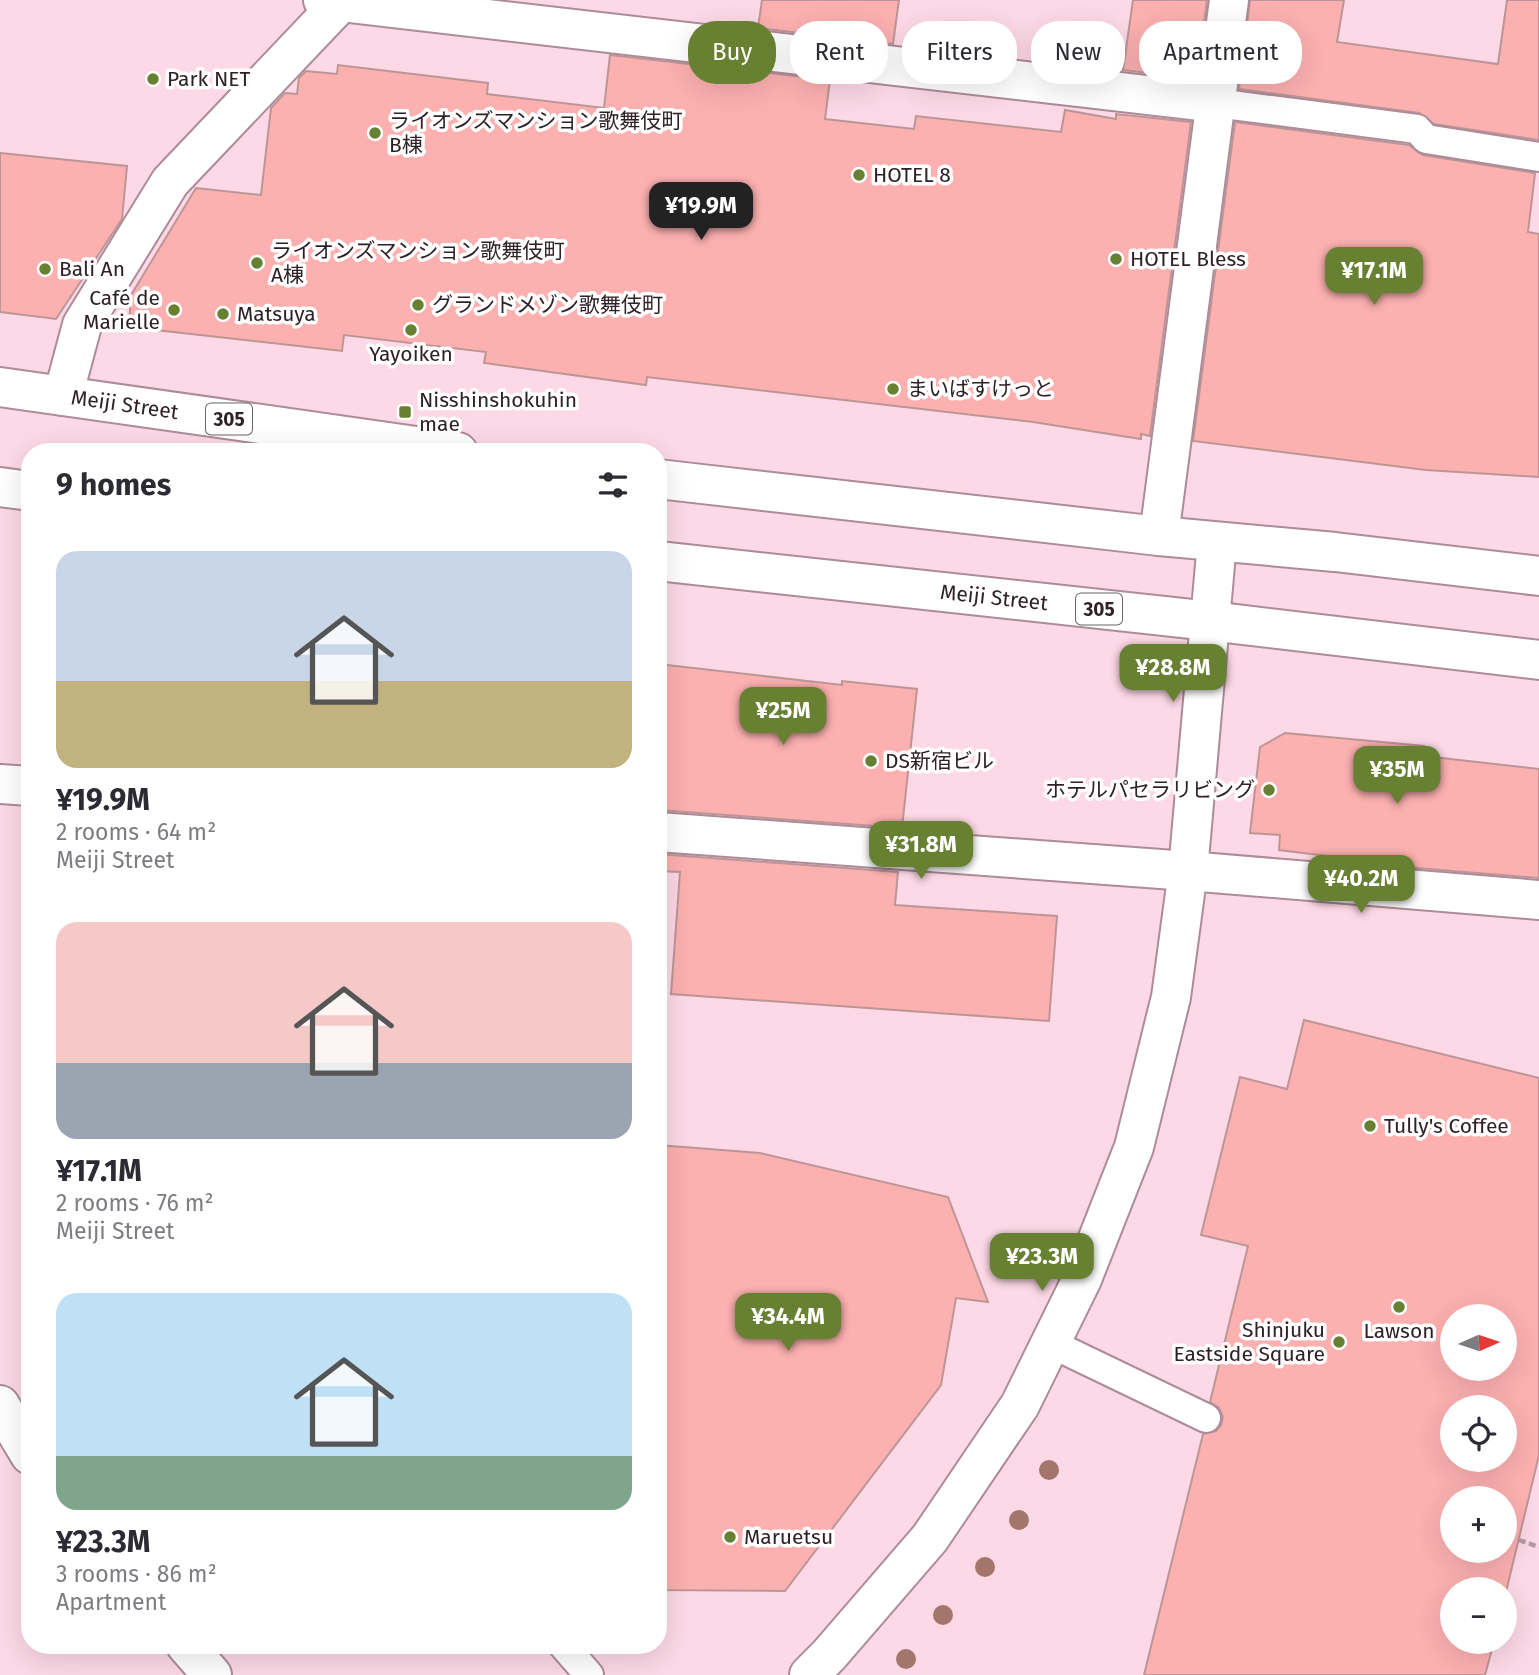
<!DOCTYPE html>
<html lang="en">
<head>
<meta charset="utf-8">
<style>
  :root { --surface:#fff; --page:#f7f7f7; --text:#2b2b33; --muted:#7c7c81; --accent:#678032 }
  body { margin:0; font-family:"Fira Sans","Noto Sans JP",sans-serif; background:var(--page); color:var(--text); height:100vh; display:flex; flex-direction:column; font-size:26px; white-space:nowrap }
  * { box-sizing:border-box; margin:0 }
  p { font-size:23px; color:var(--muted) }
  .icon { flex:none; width:38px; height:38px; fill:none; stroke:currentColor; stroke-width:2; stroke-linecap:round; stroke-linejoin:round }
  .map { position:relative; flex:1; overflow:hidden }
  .drawer { position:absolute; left:21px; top:443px; width:646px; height:1211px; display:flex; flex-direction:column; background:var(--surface); border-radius:28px; box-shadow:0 7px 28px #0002 }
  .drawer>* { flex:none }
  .guide { position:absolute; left:688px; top:21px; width:665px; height:63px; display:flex; gap:14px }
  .needle { width:46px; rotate:87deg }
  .buttons { position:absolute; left:1440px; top:1304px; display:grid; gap:14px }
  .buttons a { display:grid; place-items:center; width:77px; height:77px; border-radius:50%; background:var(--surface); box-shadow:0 7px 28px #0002; font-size:35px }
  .price { position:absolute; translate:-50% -60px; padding:0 16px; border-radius:14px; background:var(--accent); color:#fff; font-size:23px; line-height:46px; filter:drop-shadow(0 2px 4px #0008) }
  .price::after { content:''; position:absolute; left:50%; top:42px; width:21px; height:16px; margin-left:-10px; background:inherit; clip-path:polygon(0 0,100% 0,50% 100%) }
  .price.on { background:#222; color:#fff }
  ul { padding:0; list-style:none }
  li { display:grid; align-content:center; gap:14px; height:371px; padding:0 35px }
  li span { display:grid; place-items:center; height:217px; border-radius:21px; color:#555 }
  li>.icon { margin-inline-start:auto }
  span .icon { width:126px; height:126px; fill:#fffc; stroke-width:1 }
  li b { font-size:30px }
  h2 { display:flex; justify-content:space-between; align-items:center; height:84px; padding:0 35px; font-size:30px }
  .chip { padding:0 24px; border-radius:28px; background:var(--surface); box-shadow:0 7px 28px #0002; font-size:24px; line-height:63px }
  .chip.on { background:var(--accent); color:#fff }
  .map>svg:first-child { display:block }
</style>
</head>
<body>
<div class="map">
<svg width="1539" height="1675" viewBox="0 0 1539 1675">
  <rect width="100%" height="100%" fill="#fdd8e6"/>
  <g fill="#fcb0b0" stroke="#bc9696" stroke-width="2" fill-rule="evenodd">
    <polygon points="762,0 899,0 893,44 758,28"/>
    <polygon points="1133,0 1207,0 1197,79 1123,70"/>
    <polygon points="1250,0 1344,0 1337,42 1498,64 1507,0 1539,0 1539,140 1434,124 1419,113 1239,89"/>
    <polygon points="610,55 830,80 825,119 914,129 916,116 1061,132 1065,110 1116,119 1116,114 1191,122 1150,436 1141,434 1141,439 1033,422 647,377 646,385 484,363 486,352 344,335 342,351 129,327 131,295 196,188 261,195 271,108 285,93 297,94 299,78 306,71 337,74 338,65 488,83 487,94 604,108"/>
    <polygon points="1235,122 1409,145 1423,155 1535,173 1528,232 1539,234 1539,477 1426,470 1193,441"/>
    <polygon points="0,153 127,166 122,219 56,319 0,312"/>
    <polygon points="658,664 842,685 842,681 917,689 902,828 658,810"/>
    <polygon points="1285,733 1424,746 1424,756 1539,769 1539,878 1343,862 1344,858 1279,850 1280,835 1250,833 1260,747"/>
    <polygon points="658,854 898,872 895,905 1057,916 1049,1021 671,994 680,872 658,871"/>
    <path d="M1304 1020 1539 1078V1455L1505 1596V1589H1452V1642H1494L1485 1675H1144L1203 1434 1216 1431 1221 1425 1223 1417 1219 1408 1210 1402 1248 1246 1201 1235 1240 1077 1287 1089ZM1452 1316H1505V1368H1452ZM1452 1407H1505V1460H1452ZM1452 1498H1505V1550H1452Z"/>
    <polygon points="658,1145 760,1153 948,1197 988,1302 956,1298 941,1385 785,1591 658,1590"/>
  </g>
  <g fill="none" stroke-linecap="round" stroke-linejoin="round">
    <defs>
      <g id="service">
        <polyline points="1216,103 1417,129 1426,139 1539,157"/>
        <polyline points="1050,1343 1206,1418"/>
        <polyline points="563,1645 589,1675"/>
      </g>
      <g id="minor">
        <polyline points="323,0 1216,103"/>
        <polyline points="63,396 82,325 170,182 343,0"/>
        <polyline points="1159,536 1229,0"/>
        <polyline points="0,784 30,786"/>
        <polyline points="658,832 1188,871 1539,900"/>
        <polyline points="0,1405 30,1455"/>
        <polyline points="186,1645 212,1675"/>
      </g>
      <polyline id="tertiary" points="809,1675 829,1655 930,1538 1020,1405 1082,1279 1134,1147 1171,997 1188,871 1217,542"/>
      <g id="primary">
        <path id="s1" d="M0 387 458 452"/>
        <polyline points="658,479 1159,536 1335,552 1539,576"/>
        <polyline points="0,487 30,491"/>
        <path id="s2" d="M658 561 1210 621 1539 660"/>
      </g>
    </defs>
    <use href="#service" stroke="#ad8b98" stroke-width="32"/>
    <use href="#minor" stroke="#ad8b98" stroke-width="42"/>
    <use href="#tertiary" stroke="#ad8b98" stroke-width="42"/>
    <use href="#primary" stroke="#ad8b98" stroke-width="42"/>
    <polyline stroke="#b699a4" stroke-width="4.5" stroke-dasharray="7 3.5" stroke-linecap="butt" points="1519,1540 1539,1547"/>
    <use href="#service" stroke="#fff" stroke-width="28"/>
    <use href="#minor" stroke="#fff" stroke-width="38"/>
    <use href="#tertiary" stroke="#fff" stroke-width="38"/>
    <use href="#primary" stroke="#fff" stroke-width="38"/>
  </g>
  <g fill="#a3766c">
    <circle cx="1049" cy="1470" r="10"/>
    <circle cx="1019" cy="1520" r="10"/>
    <circle cx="985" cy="1567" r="10"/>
    <circle cx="943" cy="1615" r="10"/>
    <circle cx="906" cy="1659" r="10"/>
  </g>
  <g fill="#678032" stroke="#fff" stroke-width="2.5">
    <circle cx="153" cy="79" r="7"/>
    <circle cx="375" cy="133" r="7"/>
    <circle cx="859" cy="175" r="7"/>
    <circle cx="1116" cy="259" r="7"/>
    <circle cx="257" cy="263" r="7"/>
    <circle cx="45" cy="269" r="7"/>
    <circle cx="418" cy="305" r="7"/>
    <circle cx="174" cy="310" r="7"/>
    <circle cx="223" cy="314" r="7"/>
    <circle cx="411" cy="330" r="7"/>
    <circle cx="893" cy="389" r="7"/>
    <rect x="398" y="405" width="14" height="14" rx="3.5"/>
    <circle cx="871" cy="761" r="7"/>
    <circle cx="1269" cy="790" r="7"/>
    <circle cx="1370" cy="1126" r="7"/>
    <circle cx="1399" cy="1307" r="7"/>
    <circle cx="1339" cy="1342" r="7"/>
    <circle cx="730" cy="1537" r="7"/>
  </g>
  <g text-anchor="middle" stroke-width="7" stroke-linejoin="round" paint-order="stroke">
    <g fill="#fff" stroke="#6d6468" stroke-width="2">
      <rect x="206" y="403.5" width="46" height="31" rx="5"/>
      <rect x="1076" y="593.5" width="46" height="31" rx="5"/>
    </g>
    <g font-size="19" font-weight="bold" fill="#2f2127">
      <text x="229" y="426">305</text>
      <text x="1099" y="616">305</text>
    </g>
    <g font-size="21" fill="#2f2127" stroke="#fff" text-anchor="start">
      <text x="167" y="86">Park NET</text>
      <text x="389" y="128">ライオンズマンション歌舞伎町<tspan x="389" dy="24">B棟</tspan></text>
      <text x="873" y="182">HOTEL 8</text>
      <text x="271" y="258">ライオンズマンション歌舞伎町<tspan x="271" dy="24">A棟</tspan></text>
      <text x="1130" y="266">HOTEL Bless</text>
      <text x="59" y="276">Bali An</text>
      <text x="160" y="305" text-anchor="end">Café de<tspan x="160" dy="24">Marielle</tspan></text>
      <text x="432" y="312">グランドメゾン歌舞伎町</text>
      <text x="237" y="321">Matsuya</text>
      <text x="411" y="361" text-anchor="middle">Yayoiken</text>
      <text x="907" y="396">まいばすけっと</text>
      <text x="419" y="407">Nisshinshokuhin<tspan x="419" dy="24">mae</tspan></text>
      <text x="885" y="768">DS新宿ビル</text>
      <text x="1255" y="797" text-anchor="end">ホテルパセラリビング</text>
      <text x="1384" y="1133">Tully's Coffee</text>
      <text x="1325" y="1337" text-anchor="end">Shinjuku<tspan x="1325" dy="24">Eastside Square</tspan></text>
      <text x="1399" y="1338" text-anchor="middle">Lawson</text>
      <text x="744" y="1544">Maruetsu</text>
    </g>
    <g font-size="21" fill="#2f2127" stroke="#fff">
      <text dy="7" stroke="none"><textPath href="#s1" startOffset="126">Meiji Street</textPath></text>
      <text dy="7" stroke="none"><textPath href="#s2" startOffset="338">Meiji Street</textPath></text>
    </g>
  </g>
</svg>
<div class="buttons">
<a><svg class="needle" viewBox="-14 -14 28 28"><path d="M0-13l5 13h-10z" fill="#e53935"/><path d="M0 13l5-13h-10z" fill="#7c7c81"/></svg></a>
<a><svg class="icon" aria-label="locate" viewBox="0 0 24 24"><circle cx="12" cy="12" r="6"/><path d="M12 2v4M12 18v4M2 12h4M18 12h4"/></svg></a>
<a>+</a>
<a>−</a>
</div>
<b class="price on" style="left:701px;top:242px">¥19.9M</b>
<b class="price" style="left:1374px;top:307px">¥17.1M</b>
<b class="price" style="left:1173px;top:704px">¥28.8M</b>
<b class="price" style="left:783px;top:747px">¥25M</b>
<b class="price" style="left:1397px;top:806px">¥35M</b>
<b class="price" style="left:921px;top:881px">¥31.8M</b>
<b class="price" style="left:1361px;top:915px">¥40.2M</b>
<b class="price" style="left:1042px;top:1293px">¥23.3M</b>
<b class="price" style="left:788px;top:1353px">¥34.4M</b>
<div class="guide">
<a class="chip on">Buy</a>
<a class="chip">Rent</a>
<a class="chip">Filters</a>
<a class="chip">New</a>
<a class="chip">Apartment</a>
</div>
<section class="drawer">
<h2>9 homes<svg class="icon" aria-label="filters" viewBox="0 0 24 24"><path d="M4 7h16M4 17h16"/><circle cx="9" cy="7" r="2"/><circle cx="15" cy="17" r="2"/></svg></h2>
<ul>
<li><span style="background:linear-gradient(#c9d6e8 60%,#c2b280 0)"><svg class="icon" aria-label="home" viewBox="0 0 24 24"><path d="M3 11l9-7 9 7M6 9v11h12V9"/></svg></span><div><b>¥19.9M</b><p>2 rooms · 64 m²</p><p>Meiji Street</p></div></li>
<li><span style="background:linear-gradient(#f6c9c9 65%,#9aa5b1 0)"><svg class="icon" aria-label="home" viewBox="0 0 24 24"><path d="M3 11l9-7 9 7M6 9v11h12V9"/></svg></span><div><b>¥17.1M</b><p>2 rooms · 76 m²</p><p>Meiji Street</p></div></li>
<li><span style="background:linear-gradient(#bfe0f5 75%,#7fa58c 0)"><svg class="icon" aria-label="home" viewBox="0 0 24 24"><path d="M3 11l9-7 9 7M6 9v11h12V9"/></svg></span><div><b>¥23.3M</b><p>3 rooms · 86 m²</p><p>Apartment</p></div></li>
</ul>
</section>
</div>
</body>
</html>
